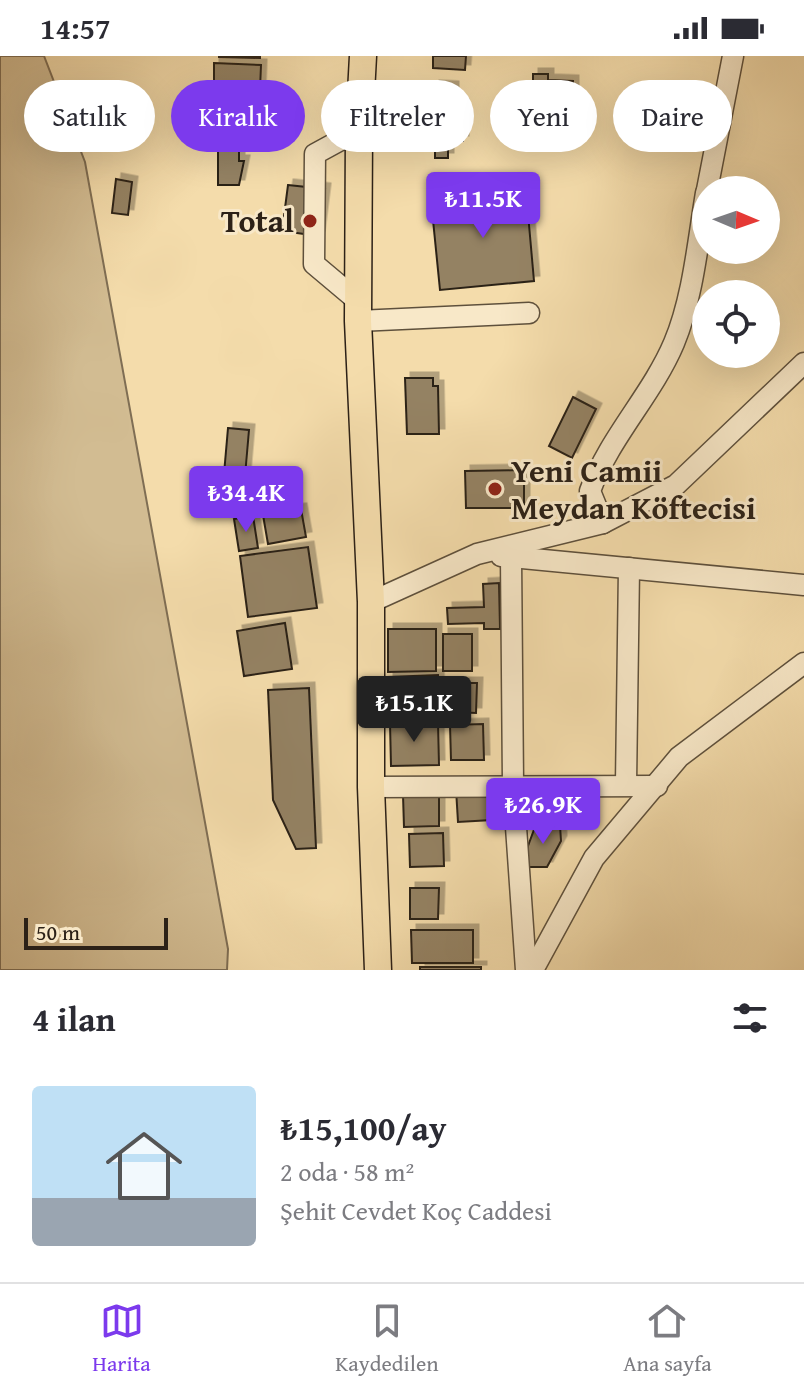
<!DOCTYPE html>
<html lang="tr">
<head>
<meta charset="utf-8">
<style>
  :root { --surface:#fff; --page:#f7f7f7; --text:#2b2b33; --muted:#7c7c81; --line:#e1e1e2; --accent:#7c3aed }
  body { margin:0; font-family:"Gentium Book Plus",serif; background:var(--page); color:var(--text); height:100vh; display:flex; flex-direction:column; font-size:30px; white-space:nowrap }
  * { box-sizing:border-box; margin:0 }
  p { font-size:26px; color:var(--muted) }
  .icon { flex:none; width:44px; height:44px; fill:none; stroke:currentColor; stroke-width:2; stroke-linecap:round; stroke-linejoin:round }
  .map { position:relative; height:914px; overflow:hidden }
  .side { display:flex; flex-direction:column; background:var(--surface); flex:1 }
  .side>* { flex:none }
  .hud { position:absolute; left:24px; top:24px; width:756px; height:72px; display:flex; gap:16px }
  .needle { width:52px; rotate:92deg }
  .buttons { position:absolute; left:692px; top:120px; display:grid; gap:16px }
  .buttons a { display:grid; place-items:center; width:88px; height:88px; border-radius:50%; background:var(--surface); box-shadow:0 8px 32px #0002; font-size:40px }
  .scale { position:absolute; left:24px; bottom:20px; width:144px; box-sizing:border-box; padding-left:8px; border:4px solid #2c2117; border-top:0; font-size:22px; line-height:28px; white-space:nowrap; color:#2c2117; -webkit-text-stroke:6px #f8e8c8; paint-order:stroke }
  .price { position:absolute; translate:-50% -68px; padding:0 18px; border-radius:8px; background:var(--accent); color:#fff; font-size:26px; line-height:52px; filter:drop-shadow(0 2px 4px #0008) }
  .price::after { content:''; position:absolute; left:50%; top:48px; width:24px; height:18px; margin-left:-12px; background:inherit; clip-path:polygon(0 0,100% 0,50% 100%) }
  .price.on { background:#222; color:#fff }
  ul { padding:0; list-style:none }
  li { display:flex; align-items:center; gap:24px; height:200px; padding:0 32px }
  li span { display:grid; place-items:center; flex:none; width:224px; height:160px; border-radius:8px; color:#555 }
  li>.icon { margin-inline-start:auto }
  span .icon { width:96px; height:96px; fill:#fffc; stroke-width:1 }
  li b { font-size:34px }
  h2 { display:flex; justify-content:space-between; align-items:center; height:96px; padding:0 32px; font-size:34px }
  .pill { padding:0 28px; border-radius:36px; background:var(--surface); box-shadow:0 8px 32px #0002; font-size:28px; line-height:72px }
  .pill.on { background:var(--accent); color:#fff }
  .status { display:flex; justify-content:space-between; align-items:center; height:56px; padding:0 40px; background:var(--surface); direction:ltr }
  .status svg { height:22px; fill:currentColor }
  .tabs { display:flex; justify-content:space-around; align-items:center; height:112px; border-top:2px solid var(--line); background:var(--surface); font-size:22px; color:var(--muted) }
  .tabs a { display:grid; justify-items:center; gap:4px }
  .tabs .on { color:var(--accent) }
  .map>svg:first-child { display:block }
</style>
</head>
<body>
<div class="status"><b>14:57</b><svg viewBox="0 0 49 12"><path d="M0 12V9h3v3zM5 12V6h3v6zM10 12V3h3v9zM15 12V0h3v12zM26 1h20v11H26zM47 4h2v5h-2z"/></svg></div>
<div class="map">
<svg width="804" height="914" viewBox="0 0 804 914">
  <defs>
    <filter id="shadow"><feDropShadow dx="5.5" dy="-5.5" stdDeviation="0" flood-color="#0004"/></filter>
  </defs>
  <rect width="100%" height="100%" fill="#f4dcab"/>
  <filter id="stains"><feTurbulence type="fractalNoise" baseFrequency=".0025" numOctaves="4"/><feColorMatrix values="0 0 0 0 .2 0 0 0 0 .09 0 0 0 0 .02 0 0 0 .5 -.17"/></filter>
  <radialGradient id="worn" r=".72"><stop offset=".6" stop-color="#630" stop-opacity="0"/><stop offset="1" stop-color="#630" stop-opacity=".3"/></radialGradient>
  <polygon fill="#d2bc92" stroke="#7f6e54" stroke-width="2" points="0,0 44,0 85,106 228,893 227,914 0,914"/>
  <g fill="#948264" stroke="#2c2117" stroke-width="2" filter="url(#shadow)">
    <polygon points="219,0 260,0 260,2 219,1"/>
    <polygon points="433,0 466,0 465,14 433,12"/>
    <polygon points="214,7 261,9 260,34 214,32"/>
    <polygon points="533,18 548,18 548,24 573,25 573,52 533,51"/>
    <polygon points="434,30 453,31 453,49 463,49 463,85 448,85 448,102 435,102 435,83 418,83 419,52 434,52"/>
    <polygon points="218,87 239,87 239,105 244,105 239,129 218,129"/>
    <polygon points="116,123 132,126 128,159 112,157"/>
    <polygon points="288,129 325,133 319,180 282,175"/>
    <polygon points="526,135 534,225 440,234 431,144"/>
    <polygon points="405,322 433,322 433,330 438,330 439,378 407,378"/>
    <polygon points="573,341 596,353 572,402 549,390"/>
    <polygon points="228,372 249,374 243,443 222,441"/>
    <polygon points="524,414 524,452 466,452 465,415"/>
    <polygon points="301,453 306,481 268,488 263,459"/>
    <polygon points="253,460 258,492 239,495 234,463"/>
    <polygon points="308,491 317,552 248,561 240,500"/>
    <polygon points="499,527 500,573 484,573 484,567 448,568 447,552 484,551 483,528"/>
    <polygon points="285,567 292,613 244,620 237,575"/>
    <polygon points="388,573 436,573 436,615 388,616"/>
    <rect x="443" y="578" width="29" height="37"/>
    <polygon points="438,619 440,663 389,664 388,621"/>
    <polygon points="454,627 477,627 476,657 453,656"/>
    <polygon points="309,632 316,792 296,793 273,744 268,634"/>
    <polygon points="390,667 438,667 439,709 391,710"/>
    <polygon points="483,668 484,704 451,704 450,669"/>
    <polygon points="490,732 492,764 458,766 456,733"/>
    <polygon points="403,739 439,739 439,770 404,771"/>
    <polygon points="560,769 561,785 547,811 528,811 528,790 535,771"/>
    <polygon points="443,777 444,810 410,811 409,778"/>
    <polygon points="410,832 439,832 438,863 410,863"/>
    <polygon points="411,874 473,874 473,907 412,907"/>
    <rect x="420" y="911" width="61" height="3"/>
  </g>
  <g fill="none" stroke-linecap="round" stroke-linejoin="round">
    <defs>
      <g id="minor">
        <polyline points="707,134 733,0"/>
        <polyline points="358,245 314,208 315,98 359,74"/>
        <polyline points="358,265 529,257"/>
        <path d="M603 467 590 435C609 382 652 339 674 287 693 242 698 185 706 137"/>
        <polyline points="501,500 804,529"/>
        <polyline points="511,501 513,728 526,914"/>
        <polyline points="371,546 477,498 603,467 676,429 804,307"/>
        <polyline points="626,728 629,512"/>
        <polyline points="371,731 657,730"/>
        <polyline points="533,914 594,802 679,701 804,607"/>
      </g>
      <polyline id="major" points="363,0 359,74 358,265 371,546 371,731 378,914"/>
    </defs>
    <use href="#minor" stroke="#5e503c" stroke-width="23"/>
    <use href="#major" stroke="#2c2117" stroke-width="29"/>
    <use href="#minor" stroke="#f8e8c8" stroke-width="20"/>
    <use href="#major" stroke="#f4dcab" stroke-width="26"/>
  </g>
  <g fill="#8f2418" stroke="#f8e8c8" stroke-width="3">
    <circle cx="310" cy="165" r="8"/>
    <circle cx="495" cy="433" r="8"/>
  </g>
  <g text-anchor="middle" stroke-width="6" stroke-linejoin="round" paint-order="stroke">
    <g font-size="32" font-weight="bold" fill="#2c2117" stroke="#f8e8c8" text-anchor="end">
      <text x="294" y="176">Total</text>
      <text x="511" y="426" text-anchor="start">Yeni Camii<tspan x="511" dy="37">Meydan Köftecisi</tspan></text>
    </g>
  </g>
  <rect width="100%" height="100%" filter="url(#stains)"/>
  <rect width="100%" height="100%" fill="url(#worn)"/>
</svg>
<div class="buttons">
<a><svg class="needle" viewBox="-14 -14 28 28"><path d="M0-13l5 13h-10z" fill="#e53935"/><path d="M0 13l5-13h-10z" fill="#7c7c81"/></svg></a>
<a><svg class="icon" aria-label="locate" viewBox="0 0 24 24"><circle cx="12" cy="12" r="6"/><path d="M12 2v4M12 18v4M2 12h4M18 12h4"/></svg></a>
</div>
<div class="scale">50 m</div>
<b class="price" style="left:483px;top:184px">₺11.5K</b>
<b class="price" style="left:246px;top:478px">₺34.4K</b>
<b class="price on" style="left:414px;top:688px">₺15.1K</b>
<b class="price" style="left:543px;top:790px">₺26.9K</b>
<div class="hud">
<a class="pill">Satılık</a>
<a class="pill on">Kiralık</a>
<a class="pill">Filtreler</a>
<a class="pill">Yeni</a>
<a class="pill">Daire</a>
</div>
</div>
<section class="side">
<h2>4 ilan<svg class="icon" aria-label="filters" viewBox="0 0 24 24"><path d="M4 7h16M4 17h16"/><circle cx="9" cy="7" r="2"/><circle cx="15" cy="17" r="2"/></svg></h2>
<ul>
<li><span style="background:linear-gradient(#bfe0f5 70%,#9aa5b1 0)"><svg class="icon" aria-label="home" viewBox="0 0 24 24"><path d="M3 11l9-7 9 7M6 9v11h12V9"/></svg></span><div><b>₺15,100/ay</b><p>2 oda · 58 m²</p><p>Şehit Cevdet Koç Caddesi</p></div></li>
</ul>
</section>
<nav class="tabs">
<a class="on"><svg class="icon" aria-label="map" viewBox="0 0 24 24"><path d="M3 6l6-2 6 2 6-2v14l-6 2-6-2-6 2zM9 4v14M15 6v14"/></svg>Harita</a>
<a><svg class="icon" aria-label="saved" viewBox="0 0 24 24"><path d="M7 4h10v16l-5-4-5 4z"/></svg>Kaydedilen</a>
<a><svg class="icon" aria-label="home" viewBox="0 0 24 24"><path d="M3 11l9-7 9 7M6 9v11h12V9"/></svg>Ana sayfa</a>
</nav>
</body>
</html>
